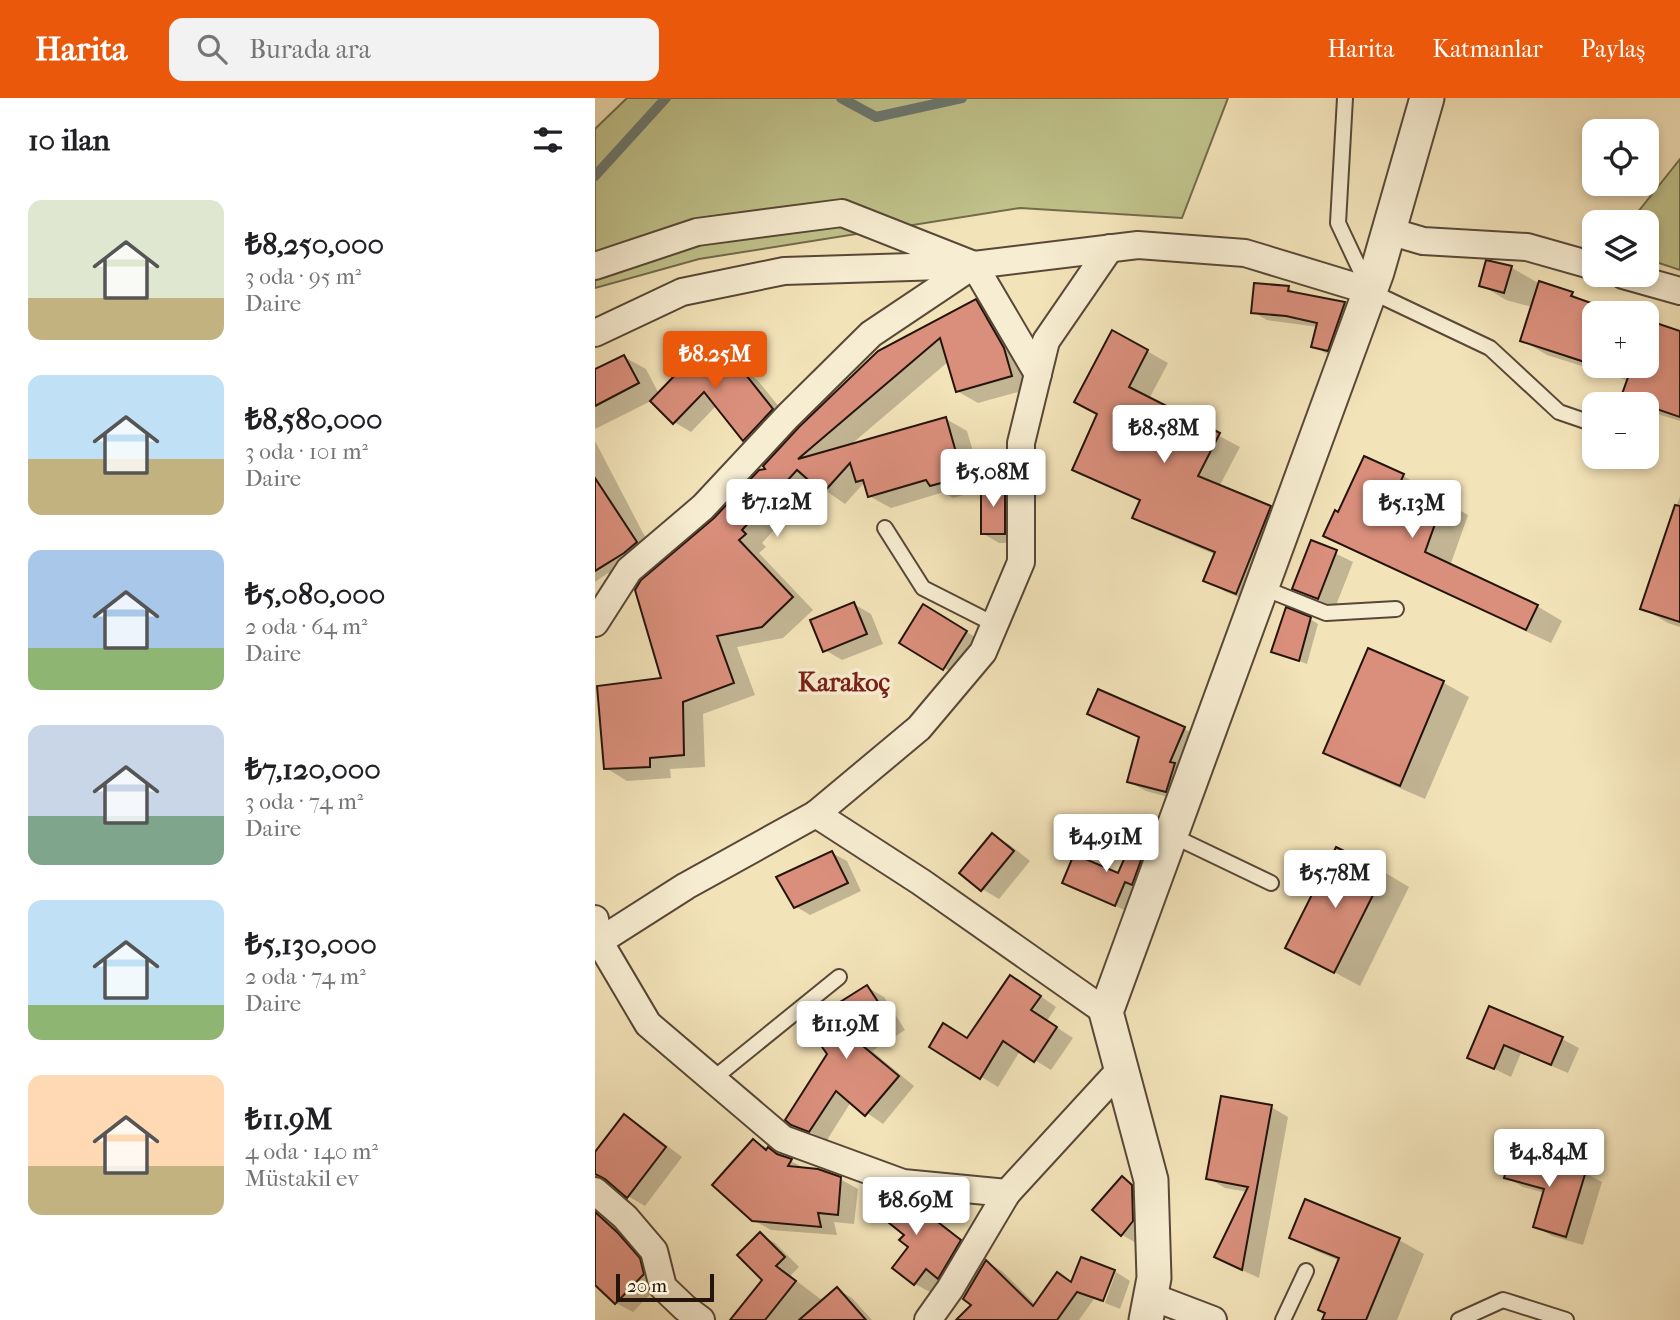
<!DOCTYPE html>
<html lang="tr">
<head>
<meta charset="utf-8">
<style>
  :root { --surface:#fff; --page:#f2f2f2; --text:#202124; --muted:#757577; --accent:#ea580c }
  body { margin:0; font-family:"IM FELL French Canon",serif; background:var(--page); color:var(--text); height:100vh; display:flex; flex-direction:column; font-size:26px; white-space:nowrap }
  * { box-sizing:border-box; margin:0 }
  p { font-size:23px; color:var(--muted) }
  .icon { flex:none; width:38px; height:38px; fill:none; stroke:currentColor; stroke-width:2; stroke-linecap:round; stroke-linejoin:round }
  .map { position:relative; flex:1; overflow:hidden }
  .details { display:flex; flex-direction:column; background:var(--surface); width:595px }
  .details>* { flex:none }
  .buttons { position:absolute; left:987px; top:21px; display:grid; gap:14px }
  .buttons a { display:grid; place-items:center; width:77px; height:77px; border-radius:14px; background:var(--surface); box-shadow:0 4px 10px #0003; font-size:35px }
  .scale { position:absolute; left:21px; bottom:18px; width:98px; box-sizing:border-box; padding-left:7px; border:4px solid #25140c; border-top:0; font-size:19px; line-height:24px; white-space:nowrap; color:#25140c; -webkit-text-stroke:5px #f7edd2; paint-order:stroke }
  .price { position:absolute; translate:-50% -60px; padding:0 16px; border-radius:7px; background:#fff; color:#222; font-size:23px; line-height:46px; filter:drop-shadow(0 2px 4px #0008) }
  .price::after { content:''; position:absolute; left:50%; top:42px; width:21px; height:16px; margin-left:-10px; background:inherit; clip-path:polygon(0 0,100% 0,50% 100%) }
  .price.current { background:var(--accent); color:#fff }
  ul { padding:0; list-style:none }
  li { display:flex; align-items:center; gap:21px; height:175px; padding:0 28px }
  li span { display:grid; place-items:center; flex:none; width:196px; height:140px; border-radius:14px; color:#555 }
  li>.icon { margin-inline-start:auto }
  span .icon { width:84px; height:84px; fill:#fffc; stroke-width:1 }
  li b { font-size:30px }
  h2 { display:flex; justify-content:space-between; align-items:center; height:84px; padding:0 28px; font-size:30px }
  header { display:flex; align-items:center; gap:42px; box-sizing:border-box; height:98px; padding:0 35px; background:var(--accent); color:#fff }
  header strong { font-size:33px }
  nav { display:flex; gap:38px; margin-inline-start:auto; font-size:24px }
  .search { width:490px; height:63px; background:var(--page); display:flex; align-items:center; gap:18px; box-sizing:border-box; padding:0 24px; border-radius:14px; color:var(--muted); font-size:26px }
  main { display:flex; flex:1; min-height:0 }
  .map>svg:first-child { display:block }
</style>
</head>
<body>
<header>
<strong>Harita</strong>
<div class="search"><svg class="icon" aria-label="search" viewBox="0 0 24 24"><circle cx="10" cy="10" r="6"/><path d="M15 15l6 6"/></svg>Burada ara</div>
<nav><a>Harita</a><a>Katmanlar</a><a>Paylaş</a></nav>
</header>
<main>
<section class="details">
<h2>10 ilan<svg class="icon" aria-label="filters" viewBox="0 0 24 24"><path d="M4 7h16M4 17h16"/><circle cx="9" cy="7" r="2"/><circle cx="15" cy="17" r="2"/></svg></h2>
<ul>
<li><span style="background:linear-gradient(#dfe7d0 70%,#c2b280 0)"><svg class="icon" aria-label="home" viewBox="0 0 24 24"><path d="M3 11l9-7 9 7M6 9v11h12V9"/></svg></span><div><b>₺8,250,000</b><p>3 oda · 95 m²</p><p>Daire</p></div></li>
<li><span style="background:linear-gradient(#bfe0f5 60%,#c2b280 0)"><svg class="icon" aria-label="home" viewBox="0 0 24 24"><path d="M3 11l9-7 9 7M6 9v11h12V9"/></svg></span><div><b>₺8,580,000</b><p>3 oda · 101 m²</p><p>Daire</p></div></li>
<li><span style="background:linear-gradient(#a9c7e8 70%,#8fb573 0)"><svg class="icon" aria-label="home" viewBox="0 0 24 24"><path d="M3 11l9-7 9 7M6 9v11h12V9"/></svg></span><div><b>₺5,080,000</b><p>2 oda · 64 m²</p><p>Daire</p></div></li>
<li><span style="background:linear-gradient(#c9d6e8 65%,#7fa58c 0)"><svg class="icon" aria-label="home" viewBox="0 0 24 24"><path d="M3 11l9-7 9 7M6 9v11h12V9"/></svg></span><div><b>₺7,120,000</b><p>3 oda · 74 m²</p><p>Daire</p></div></li>
<li><span style="background:linear-gradient(#bfe0f5 75%,#8fb573 0)"><svg class="icon" aria-label="home" viewBox="0 0 24 24"><path d="M3 11l9-7 9 7M6 9v11h12V9"/></svg></span><div><b>₺5,130,000</b><p>2 oda · 74 m²</p><p>Daire</p></div></li>
<li><span style="background:linear-gradient(#ffd9b3 65%,#c2b280 0)"><svg class="icon" aria-label="home" viewBox="0 0 24 24"><path d="M3 11l9-7 9 7M6 9v11h12V9"/></svg></span><div><b>₺11.9M</b><p>4 oda · 140 m²</p><p>Müstakil ev</p></div></li>
</ul>
</section>
<div class="map">
<svg width="1085" height="1222" viewBox="0 0 1085 1222">
  <rect width="100%" height="100%" fill="#f3e3b9"/>
  <filter id="stains"><feTurbulence type="fractalNoise" baseFrequency=".00286" numOctaves="4"/><feColorMatrix values="0 0 0 0 .2 0 0 0 0 .09 0 0 0 0 .02 0 0 0 .5 -.17"/></filter>
  <radialGradient id="worn" r=".72"><stop offset=".6" stop-color="#630" stop-opacity="0"/><stop offset="1" stop-color="#630" stop-opacity=".3"/></radialGradient>
  <g fill="#c0c28b" stroke="#726b4c" stroke-width="2">
    <polygon points="32,0 633,0 587,120 425,110 104,161 0,190 0,31"/>
    <polygon points="1085,61 1085,172 1052,161 1052,124 1035,124"/>
  </g>
  <g fill="#0003">
    <polygon points="893,164 917,170 945,186 977,196 995,206 1022,215 999,215 999,268 1052,268 1052,225 1085,236 1085,323 1053,313 1052,306 1042,306 1028,298 1034,283 952,257 927,242 937,209 911,202 886,187"/>
    <polygon points="693,190 705,197 750,206 763,214 747,259 732,256 718,248 723,229 672,222 658,214"/>
    <polygon points="381,203 402,215 438,290 383,305 362,293 354,263 253,349 351,321 372,333 388,388 410,388 427,398 427,445 404,445 387,435 388,391 358,400 349,394 296,410 274,398 272,388 268,386 250,406 221,386 167,445 171,449 164,455 218,512 188,540 142,549 160,597 108,616 110,669 75,671 76,680 32,683 11,670 68,581 121,421 173,372"/>
    <polygon points="116,243 133,253 164,284 194,321 166,351 149,342 122,307 96,334 79,324 56,303 0,331 0,273 29,259 51,271 64,296"/>
    <polygon points="552,253 573,265 554,301 645,349 624,389 675,410 696,422 662,507 631,494 610,482 621,457 560,431 540,419 546,403 500,383 479,371"/>
    <polygon points="0,343 48,435 63,458 26,483 13,475 0,484"/>
    <polygon points="808,378 833,392 831,396 848,403 873,417 855,468 942,508 967,523 956,545 756,452 731,437 744,416"/>
    <polygon points="1085,398 1085,529 1073,525 1047,510"/>
    <polygon points="717,444 758,464 740,510 699,490"/>
    <polygon points="259,506 276,516 288,546 247,562 230,552"/>
    <polygon points="346,518 388,544 366,580 307,545"/>
    <polygon points="715,521 723,526 712,566 679,553"/>
    <polygon points="774,553 849,585 874,599 830,701 756,669 731,654"/>
    <polygon points="504,593 590,631 606,641 588,703 551,693 534,684 546,640 494,615"/>
    <polygon points="398,737 415,747 435,763 404,801 387,791"/>
    <polygon points="553,742 570,751 538,816 469,784 524,777"/>
    <polygon points="237,755 252,763 266,793 215,817 200,808"/>
    <polygon points="789,774 814,789 765,888 692,849"/>
    <polygon points="272,889 289,899 310,932 277,953 319,988 288,1026 256,1004 232,1042 197,1026"/>
    <polygon points="433,889 461,909 452,923 478,940 456,972 425,953 403,989 336,948 373,942"/>
    <polygon points="895,910 967,941 984,950 973,975 926,955 916,979 875,959"/>
    <polygon points="676,1009 693,1019 664,1180 638,1168 653,1094 630,1090 613,1080"/>
    <polygon points="29,1019 46,1028 87,1059 50,1108 33,1098 19,1086 12,1087 2,1109 61,1172 65,1186 38,1214 21,1205 0,1185 0,1057"/>
    <polygon points="159,1043 211,1071 245,1081 263,1091 259,1126 239,1124 242,1137 176,1132 158,1122"/>
    <polygon points="990,1075 1007,1084 988,1147 957,1138 940,1128 950,1095 928,1089 912,1079"/>
    <polygon points="527,1081 544,1090 543,1146 527,1137"/>
    <polygon points="312,1103 328,1112 380,1152 359,1188 345,1180 335,1194 320,1186 315,1149 311,1136"/>
    <polygon points="165,1136 180,1145 204,1169 195,1178 228,1203 242,1191 257,1200 277,1222 156,1222 169,1182"/>
    <polygon points="696,1139 804,1142 829,1156 802,1222 729,1222 745,1163 721,1153"/>
    <polygon points="391,1164 407,1173 441,1207 478,1185 518,1173 506,1204 499,1201 484,1222 394,1222"/>
    <polygon points="521,1174 535,1183 525,1211 510,1205"/>
  </g>
  <g fill="none" stroke-linecap="round" stroke-linejoin="round">
    <g stroke="#6c7971" stroke-width="10">
      <polyline points="246,0 281,19 367,0"/>
      <polyline points="0,78 71,0"/>
    </g>
  </g>
  <g fill="#da8f7c" stroke="#25140c" stroke-width="2">
    <polygon points="891,162 917,168 909,195 884,188"/>
    <polygon points="944,183 978,194 976,198 999,206 999,267 925,243"/>
    <polygon points="659,185 694,188 693,193 750,204 733,253 716,249 722,225 691,218 656,215"/>
    <polygon points="381,201 409,250 417,278 361,294 345,240 203,361 351,319 368,379 335,388 331,382 273,399 268,382 261,384 255,365 228,395 202,372 147,432 151,436 144,442 198,499 167,529 122,538 139,585 88,604 89,657 55,660 55,669 9,671 2,588 66,580 40,492 46,482 119,420 164,372 170,371 168,368 204,329 283,253"/>
    <polygon points="1052,222 1085,233 1085,319 1026,299 1037,268 1052,268"/>
    <polygon points="517,232 553,252 534,289 625,335 603,378 676,408 641,496 608,483 620,454 537,420 545,402 477,372 502,316 479,304"/>
    <polygon points="115,241 147,272 178,311 148,343 109,294 78,326 55,303"/>
    <polygon points="29,257 44,285 0,308 0,271"/>
    <polygon points="769,358 809,376 805,385 849,401 830,454 943,507 931,532 728,438 740,412 743,414"/>
    <polygon points="0,380 42,444 29,455 0,473"/>
    <rect x="386" y="386" width="24" height="50"/>
    <polygon points="1080,407 1085,408 1085,524 1045,511"/>
    <polygon points="716,442 742,452 723,501 697,491"/>
    <polygon points="259,504 272,536 228,554 215,522"/>
    <polygon points="328,506 372,533 348,572 304,545"/>
    <polygon points="691,509 716,519 704,563 676,554"/>
    <polygon points="773,550 849,583 805,688 728,655"/>
    <polygon points="503,591 590,629 575,664 580,665 571,694 532,684 544,639 492,616"/>
    <polygon points="541,734 554,740 537,787 530,784 520,808 467,785 479,756 523,775"/>
    <polygon points="397,735 419,753 386,793 364,775"/>
    <polygon points="741,749 790,773 739,875 690,850"/>
    <polygon points="237,753 253,785 199,810 181,779"/>
    <polygon points="415,877 446,898 436,912 462,929 439,964 408,943 385,981 334,949 348,925 372,940"/>
    <polygon points="272,887 295,922 262,943 304,978 270,1018 241,993 214,1034 196,1027 190,1022 232,956 222,942 228,937 218,921"/>
    <polygon points="894,908 968,939 956,967 909,947 899,971 872,960"/>
    <polygon points="626,998 677,1007 647,1172 619,1159 653,1089 611,1081"/>
    <polygon points="29,1016 71,1049 32,1100 10,1081 0,1076 0,1054"/>
    <polygon points="158,1041 171,1052 173,1049 182,1056 197,1061 193,1068 223,1071 246,1079 243,1117 223,1115 226,1129 157,1123 117,1087"/>
    <polygon points="918,1051 991,1073 971,1139 938,1129 949,1091 909,1080"/>
    <polygon points="527,1078 537,1087 538,1123 526,1138 497,1112"/>
    <polygon points="285,1093 313,1101 366,1142 343,1181 331,1171 319,1187 297,1170 313,1149 304,1142 309,1137 273,1108"/>
    <polygon points="710,1101 805,1140 771,1222 727,1222 730,1215 723,1212 744,1160 694,1140"/>
    <polygon points="0,1114 23,1135 45,1160 49,1176 20,1206 0,1187"/>
    <polygon points="165,1134 190,1159 181,1168 201,1183 170,1222 135,1222 167,1182 142,1157"/>
    <polygon points="486,1159 520,1172 508,1203 482,1194 462,1222 361,1222 376,1207 368,1201 391,1162 438,1208 462,1174 476,1184"/>
    <polygon points="242,1189 271,1222 204,1222"/>
  </g>
  <g fill="none" stroke-linecap="round" stroke-linejoin="round">
    <defs>
      <g id="service">
        <polyline points="750,0 743,125 775,193 895,250 964,314 999,326"/>
        <polyline points="290,430 328,490 399,526"/>
        <polyline points="666,489 731,515 801,511"/>
        <polyline points="576,737 676,785"/>
        <polyline points="118,981 244,879"/>
        <polyline points="688,1222 711,1173"/>
        <polyline points="864,1222 908,1202 971,1222"/>
      </g>
      <g id="minor">
        <polyline points="794,133 828,143 932,149 999,168"/>
        <polyline points="0,168 102,134 247,115 379,167 443,276"/>
        <polyline points="1028,177 1085,193"/>
        <polyline points="0,235 87,194 189,173 379,167 543,147 650,155 775,193"/>
        <polyline points="0,525 34,472 108,409 193,318 276,236 379,167"/>
        <polyline points="221,716 326,784 511,914"/>
        <polyline points="0,821 4,843 53,926 188,1041 308,1085 412,1095"/>
        <polyline points="0,846 91,788 221,716 324,630 388,554 426,464 426,345 451,243 515,150"/>
        <polyline points="0,1093 30,1119 59,1153 68,1189 90,1210 106,1222"/>
        <polyline points="555,1198 618,1222"/>
        <polyline points="333,1222 355,1191 412,1095 525,972"/>
      </g>
      <polyline id="tertiary" points="551,1222 559,1180 556,1082 511,914 782,174 832,0"/>
    </defs>
    <use href="#service" stroke="#584837" stroke-width="18"/>
    <use href="#minor" stroke="#584837" stroke-width="30"/>
    <use href="#tertiary" stroke="#584837" stroke-width="37"/>
    <use href="#service" stroke="#f7edd2" stroke-width="14"/>
    <use href="#minor" stroke="#f7edd2" stroke-width="26"/>
    <use href="#tertiary" stroke="#f7edd2" stroke-width="33"/>
  </g>
  <g text-anchor="middle" stroke-width="7" stroke-linejoin="round" paint-order="stroke">
    <g font-size="26" font-weight="bold" fill="#7a1f14" stroke="#f7edd2">
      <text x="249" y="593">Karakoç</text>
    </g>
  </g>
  <rect width="100%" height="100%" filter="url(#stains)"/>
  <rect width="100%" height="100%" fill="url(#worn)"/>
</svg>
<div class="buttons">
<a><svg class="icon" aria-label="locate" viewBox="0 0 24 24"><circle cx="12" cy="12" r="6"/><path d="M12 2v4M12 18v4M2 12h4M18 12h4"/></svg></a>
<a><svg class="icon" aria-label="layers" viewBox="0 0 24 24"><path d="M12 4l9 5-9 5-9-5zM3 14l9 5 9-5"/></svg></a>
<a>+</a>
<a>−</a>
</div>
<div class="scale">20 m</div>
<b class="price current" style="left:120px;top:293px">₺8.25M</b>
<b class="price" style="left:569px;top:367px">₺8.58M</b>
<b class="price" style="left:398px;top:411px">₺5.08M</b>
<b class="price" style="left:182px;top:441px">₺7.12M</b>
<b class="price" style="left:817px;top:442px">₺5.13M</b>
<b class="price" style="left:511px;top:776px">₺4.91M</b>
<b class="price" style="left:740px;top:812px">₺5.78M</b>
<b class="price" style="left:251px;top:963px">₺11.9M</b>
<b class="price" style="left:954px;top:1091px">₺4.84M</b>
<b class="price" style="left:321px;top:1139px">₺8.69M</b>
</div>
</main>
</body>
</html>
